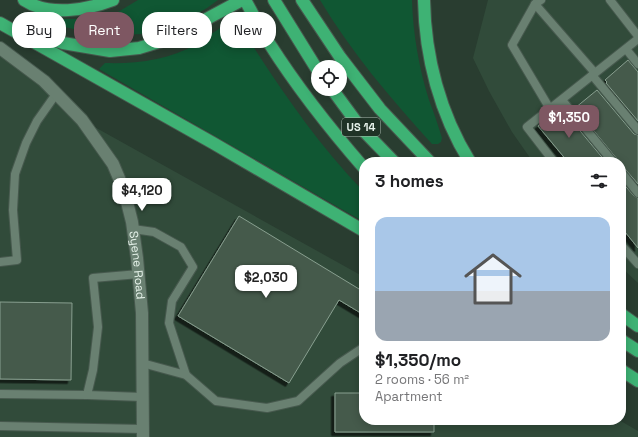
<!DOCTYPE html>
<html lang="en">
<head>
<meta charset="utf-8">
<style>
  :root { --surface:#fff; --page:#f6f6f6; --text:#202124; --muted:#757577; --accent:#7e5762 }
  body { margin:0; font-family:"Space Grotesk",sans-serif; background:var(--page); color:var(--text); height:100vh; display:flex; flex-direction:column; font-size:15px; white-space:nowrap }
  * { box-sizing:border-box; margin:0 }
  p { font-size:13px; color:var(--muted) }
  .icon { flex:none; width:22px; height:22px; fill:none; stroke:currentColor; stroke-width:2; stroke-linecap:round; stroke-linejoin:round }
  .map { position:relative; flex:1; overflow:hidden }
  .side { position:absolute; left:359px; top:157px; width:267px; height:268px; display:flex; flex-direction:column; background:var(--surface); border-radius:16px; box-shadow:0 2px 10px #0003 }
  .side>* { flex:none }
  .top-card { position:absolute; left:12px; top:12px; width:287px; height:36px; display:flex; gap:8px }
  .controls { position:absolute; left:311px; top:60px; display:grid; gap:8px }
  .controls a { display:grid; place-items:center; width:36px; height:36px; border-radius:50%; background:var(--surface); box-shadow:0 2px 10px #0003; font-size:20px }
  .price { position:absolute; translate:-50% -34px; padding:0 9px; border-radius:8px; background:#fff; color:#222; font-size:13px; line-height:26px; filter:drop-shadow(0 1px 2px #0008) }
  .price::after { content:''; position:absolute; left:50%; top:24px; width:12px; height:9px; margin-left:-6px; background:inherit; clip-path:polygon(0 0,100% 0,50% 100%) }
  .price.selected { background:var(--accent); color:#fff }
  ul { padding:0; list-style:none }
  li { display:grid; align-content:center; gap:8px; height:212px; padding:0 16px }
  li span { display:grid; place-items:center; height:124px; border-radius:12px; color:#555 }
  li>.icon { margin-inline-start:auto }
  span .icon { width:72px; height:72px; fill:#fffc; stroke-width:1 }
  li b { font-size:17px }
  h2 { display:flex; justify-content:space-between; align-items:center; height:48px; padding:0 16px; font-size:17px }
  .tag { padding:0 14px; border-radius:16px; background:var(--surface); box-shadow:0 2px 10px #0003; font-size:14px; line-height:36px }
  .tag.selected { background:var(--accent); color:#fff }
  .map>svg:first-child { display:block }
</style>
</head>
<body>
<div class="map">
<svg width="638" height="437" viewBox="0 0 638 437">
  <defs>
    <filter id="shadow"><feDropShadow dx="-3.5" dy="3.5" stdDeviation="0" flood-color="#0009"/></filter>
  </defs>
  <rect width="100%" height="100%" fill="#293d30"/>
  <g fill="#314b3a">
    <polygon points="488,0 638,0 638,283 621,267 621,162 533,162 512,132 489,91 473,58"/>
    <polygon points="0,48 82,120 364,277 364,420 619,420 638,431 638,437 0,437"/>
  </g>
  <g fill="#105733">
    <polygon points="138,0 218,0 207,8 177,25 141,34 122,35 94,34 65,27 62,19 90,19 118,12"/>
    <path d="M320 0H412C413 34 419 68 429 100 434 113 438 125 442 138L441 142 438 144H432C391 99 351 52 320 0Z"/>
    <path d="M234 21 239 24C276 83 315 141 364 192V222L99 69 105 63C136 64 169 60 197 44 208 37 222 25 234 21Z"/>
  </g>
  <g fill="#455a4c" stroke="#889f8f" filter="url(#shadow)">
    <polygon points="628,60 638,72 638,121 606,83 607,82 605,80"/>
    <polygon points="597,90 634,134 638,135 638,184 625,169 621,167 621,162 618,162 617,159 575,108"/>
    <polygon points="561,108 606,162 568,162 538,126"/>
    <polygon points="621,181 634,196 638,198 638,248 621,227"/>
    <polygon points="239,216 364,292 364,315 339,300 289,383 178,316"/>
    <polygon points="0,302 72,303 71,380 0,379"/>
    <polygon points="335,393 364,393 364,420 432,420 432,421 434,421 434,432 335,432"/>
  </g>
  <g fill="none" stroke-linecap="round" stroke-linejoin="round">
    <defs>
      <g id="service">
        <polyline points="541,0 535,4 512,45 550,109"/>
        <polyline points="610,0 638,36"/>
        <polyline points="535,4 595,73"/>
        <polyline points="626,49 638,64"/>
        <polyline points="592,75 638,130"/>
        <polyline points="562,100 613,162"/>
        <polyline points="554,162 527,127 638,39"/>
        <polyline points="621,172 638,193"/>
        <polyline points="133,229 154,232 181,247 193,267 172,301 169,323 186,375"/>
        <polyline points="621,245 638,264"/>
        <polyline points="0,262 17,260 13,210 15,174 26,143 37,121 56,94"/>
        <polyline points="139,274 93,278 98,327 93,370 87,395 142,397"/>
        <polyline points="142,363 186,375 216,401 267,408 298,401 340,363 364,347"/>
        <polyline points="0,394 87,395"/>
        <polyline points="0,426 143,429"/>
      </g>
      <g id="tertiary">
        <path id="s1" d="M0 48 44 81 82 120 113 164 124 190 132 222 137 258 142 313 143 437"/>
      </g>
      <g id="motorway">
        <path d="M24 0C49 17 87 10 113 0"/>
        <path d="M245 0C253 14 260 29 269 43 297 87 330 129 364 168"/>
        <polyline points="274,0 318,71"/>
        <polyline points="302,0 340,57 380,109 430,162"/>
        <path d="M424 0C425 57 440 114 470 162"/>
        <polyline points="0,23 213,143 364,231"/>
        <polyline points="22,30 63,43 110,51 139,48 169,39 242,0"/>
        <polyline points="332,89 360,127 394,162"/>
        <polyline points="621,314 638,326"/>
        <polyline points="621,340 638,351"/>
        <polyline points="621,370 638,381"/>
      </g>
    </defs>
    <use href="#service" stroke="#47594e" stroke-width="10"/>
    <use href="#tertiary" stroke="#47594e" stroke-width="14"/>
    <use href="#motorway" stroke="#47594e" stroke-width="14"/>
    <use href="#service" stroke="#698071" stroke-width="8"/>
    <use href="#tertiary" stroke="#698071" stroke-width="12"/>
    <use href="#motorway" stroke="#3eb274" stroke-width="12"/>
  </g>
  <g text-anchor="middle" stroke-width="3" stroke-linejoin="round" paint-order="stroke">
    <rect fill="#1f3326" stroke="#aab8ae" stroke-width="1" x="342" y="118" width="38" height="18" rx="3"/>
    <g font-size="11" font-weight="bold" fill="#e5f1e9">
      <text x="361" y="131">US 14</text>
    </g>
    <g font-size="12" fill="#e5f1e9" stroke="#1f3326">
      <text dy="4" stroke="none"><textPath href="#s1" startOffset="268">Syene Road</textPath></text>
    </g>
  </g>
</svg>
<div class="controls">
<a><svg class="icon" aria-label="locate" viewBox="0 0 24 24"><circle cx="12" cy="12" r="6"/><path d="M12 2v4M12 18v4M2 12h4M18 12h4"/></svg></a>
</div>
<b class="price selected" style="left:569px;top:139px">$1,350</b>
<b class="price" style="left:142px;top:212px">$4,120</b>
<b class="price" style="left:266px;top:299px">$2,030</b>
<div class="top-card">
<a class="tag">Buy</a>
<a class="tag selected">Rent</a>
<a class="tag">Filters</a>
<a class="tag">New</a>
</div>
<section class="side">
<h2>3 homes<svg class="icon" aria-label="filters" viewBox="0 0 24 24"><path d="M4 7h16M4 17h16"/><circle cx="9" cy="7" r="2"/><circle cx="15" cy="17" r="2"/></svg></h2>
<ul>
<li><span style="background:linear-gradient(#a9c7e8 60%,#9aa5b1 0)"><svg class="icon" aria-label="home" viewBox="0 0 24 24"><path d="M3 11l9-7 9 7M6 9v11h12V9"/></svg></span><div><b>$1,350/mo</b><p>2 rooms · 56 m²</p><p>Apartment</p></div></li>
</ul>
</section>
</div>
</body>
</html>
